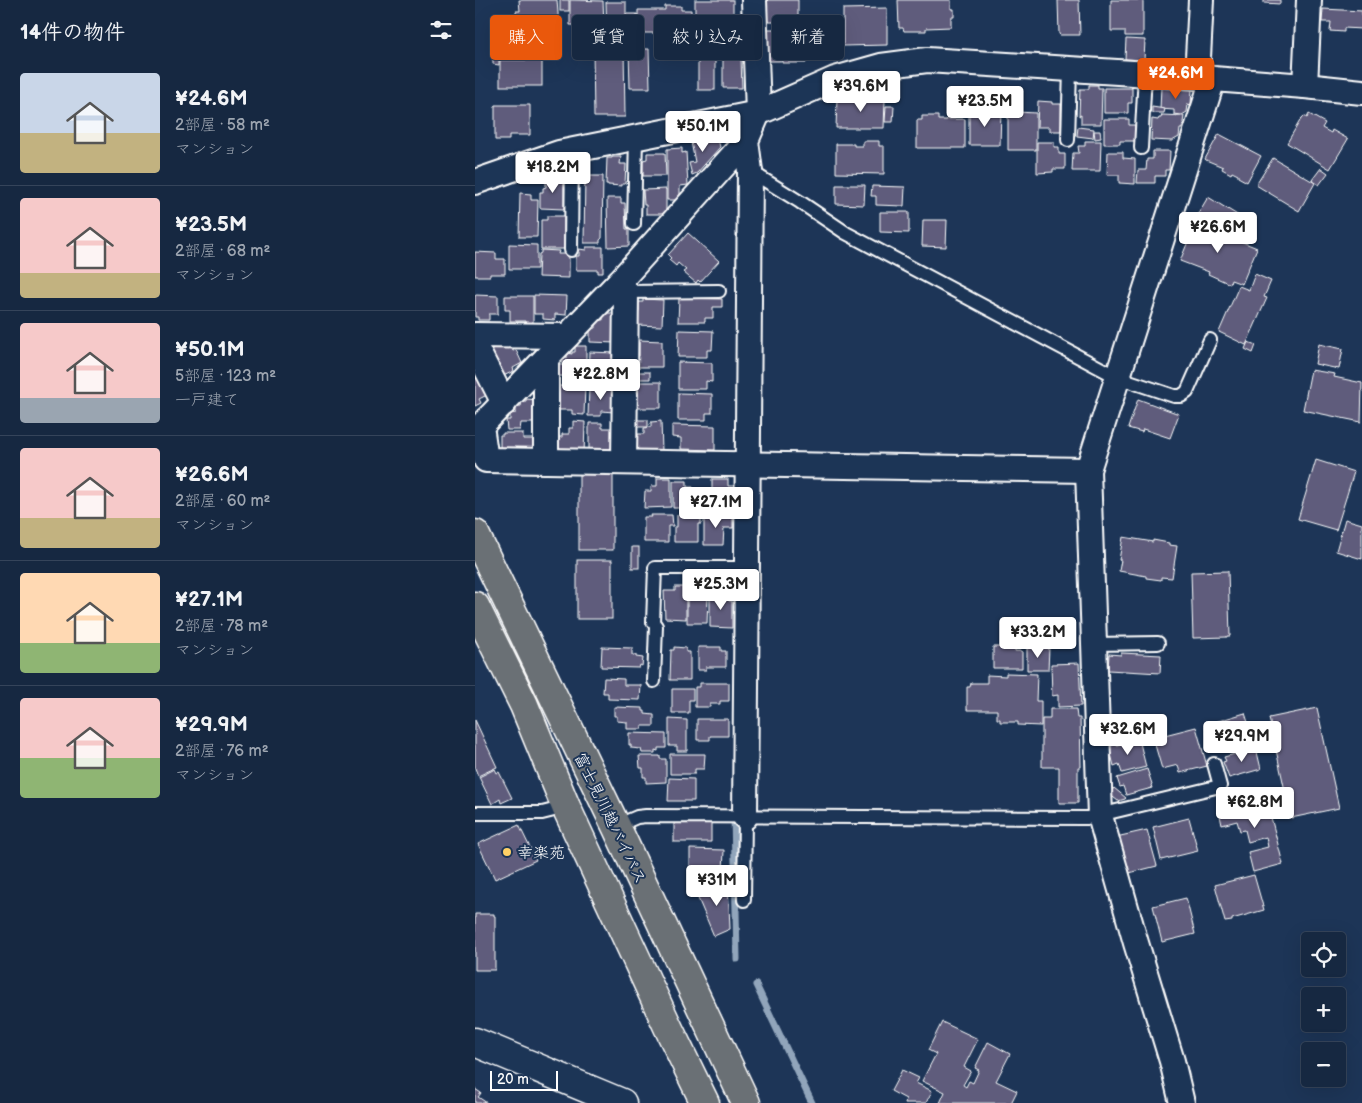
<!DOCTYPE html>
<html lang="ja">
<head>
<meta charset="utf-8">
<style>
  :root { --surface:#162841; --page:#1f3048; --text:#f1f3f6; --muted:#9ea6b1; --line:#35445a; --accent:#ea580c }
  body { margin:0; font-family:"Balsamiq Sans","Klee One",sans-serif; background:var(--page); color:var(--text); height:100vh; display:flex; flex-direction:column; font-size:19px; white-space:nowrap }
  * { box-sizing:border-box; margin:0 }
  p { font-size:16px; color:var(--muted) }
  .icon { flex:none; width:28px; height:28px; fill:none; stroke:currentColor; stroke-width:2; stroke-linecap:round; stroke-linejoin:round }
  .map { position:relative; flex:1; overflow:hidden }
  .drawer { display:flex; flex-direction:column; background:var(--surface); width:475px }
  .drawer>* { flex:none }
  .top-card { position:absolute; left:15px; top:15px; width:475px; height:45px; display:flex; gap:10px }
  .tools { position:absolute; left:826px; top:932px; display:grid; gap:10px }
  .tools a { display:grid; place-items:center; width:45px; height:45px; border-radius:5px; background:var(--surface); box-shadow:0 5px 20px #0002,0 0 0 1px var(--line); font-size:25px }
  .scale { position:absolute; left:15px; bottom:12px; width:68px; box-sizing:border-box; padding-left:5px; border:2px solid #fff; border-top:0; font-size:14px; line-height:18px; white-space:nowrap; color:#fff; -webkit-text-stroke:4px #1d3557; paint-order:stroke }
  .price { position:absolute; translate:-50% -42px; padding:0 11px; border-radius:5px; background:#fff; color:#222; font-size:16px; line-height:32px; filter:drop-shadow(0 1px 2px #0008) }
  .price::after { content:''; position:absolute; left:50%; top:30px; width:15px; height:11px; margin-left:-8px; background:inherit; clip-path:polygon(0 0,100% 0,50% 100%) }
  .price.active { background:var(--accent); color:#fff }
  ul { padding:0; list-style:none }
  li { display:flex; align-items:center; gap:15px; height:125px; padding:0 20px }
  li+li { border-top:1px solid var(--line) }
  li span { display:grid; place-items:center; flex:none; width:140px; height:100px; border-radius:5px; color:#555 }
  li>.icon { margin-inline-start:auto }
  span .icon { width:60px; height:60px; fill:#fffc; stroke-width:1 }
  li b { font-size:21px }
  h2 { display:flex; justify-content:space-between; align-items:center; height:60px; padding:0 20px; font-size:21px }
  .tag { padding:0 18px; border-radius:5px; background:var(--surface); box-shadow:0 5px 20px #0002,0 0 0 1px var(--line); font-size:18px; line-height:45px }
  .tag.active { background:var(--accent); color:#fff }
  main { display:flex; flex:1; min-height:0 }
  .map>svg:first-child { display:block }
</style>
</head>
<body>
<main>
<section class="drawer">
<h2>14件の物件<svg class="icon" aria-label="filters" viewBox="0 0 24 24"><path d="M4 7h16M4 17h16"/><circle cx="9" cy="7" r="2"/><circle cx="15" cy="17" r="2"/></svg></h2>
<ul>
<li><span style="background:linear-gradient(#c9d6e8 60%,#c2b280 0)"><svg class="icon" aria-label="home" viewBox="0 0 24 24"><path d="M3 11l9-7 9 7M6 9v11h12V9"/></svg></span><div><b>¥24.6M</b><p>2部屋 · 58 m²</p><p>マンション</p></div></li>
<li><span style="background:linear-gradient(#f6c9c9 75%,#c2b280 0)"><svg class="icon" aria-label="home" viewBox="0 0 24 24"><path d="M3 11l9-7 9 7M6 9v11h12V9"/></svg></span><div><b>¥23.5M</b><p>2部屋 · 68 m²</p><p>マンション</p></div></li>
<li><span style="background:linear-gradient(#f6c9c9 75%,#9aa5b1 0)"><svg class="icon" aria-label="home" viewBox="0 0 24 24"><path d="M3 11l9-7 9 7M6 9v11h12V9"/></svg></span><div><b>¥50.1M</b><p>5部屋 · 123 m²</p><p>一戸建て</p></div></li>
<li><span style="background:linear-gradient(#f6c9c9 70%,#c2b280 0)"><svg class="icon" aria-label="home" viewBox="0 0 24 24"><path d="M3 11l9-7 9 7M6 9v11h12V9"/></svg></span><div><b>¥26.6M</b><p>2部屋 · 60 m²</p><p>マンション</p></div></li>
<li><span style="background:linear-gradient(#ffd9b3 70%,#8fb573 0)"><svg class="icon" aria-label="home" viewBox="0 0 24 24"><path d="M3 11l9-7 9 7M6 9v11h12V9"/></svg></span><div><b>¥27.1M</b><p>2部屋 · 78 m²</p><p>マンション</p></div></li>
<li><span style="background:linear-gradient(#f6c9c9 60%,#8fb573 0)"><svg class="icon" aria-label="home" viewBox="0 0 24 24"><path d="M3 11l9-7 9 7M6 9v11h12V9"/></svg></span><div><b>¥29.9M</b><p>2部屋 · 76 m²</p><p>マンション</p></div></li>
</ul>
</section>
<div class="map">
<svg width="887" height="1103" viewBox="0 0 887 1103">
  <rect width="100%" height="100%" fill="#1d3557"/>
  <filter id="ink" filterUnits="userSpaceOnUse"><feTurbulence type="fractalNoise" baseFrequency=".02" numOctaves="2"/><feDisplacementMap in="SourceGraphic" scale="10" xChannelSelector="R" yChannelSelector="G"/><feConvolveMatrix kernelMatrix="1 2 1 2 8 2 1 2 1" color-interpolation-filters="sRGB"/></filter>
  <g filter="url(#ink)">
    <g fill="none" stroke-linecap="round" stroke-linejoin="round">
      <g stroke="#91a5bb" stroke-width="7">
        <polyline points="259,815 262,959"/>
        <polyline points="281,985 337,1103"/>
      </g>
    </g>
    <g fill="#5e5c7b" stroke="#fff">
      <polygon points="44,0 82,0 84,27 81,27 81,29 54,30 54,26 42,26 41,11 45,11"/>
      <rect x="85" y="0" width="9" height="11"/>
      <polygon points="95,0 128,1 129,25 95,25"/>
      <rect x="220" y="0" width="38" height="16"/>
      <rect x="292" y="0" width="31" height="22"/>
      <polygon points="423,0 476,0 476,9 479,9 479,17 476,17 476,27 451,28 451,31 429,31 428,28 424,28"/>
      <polygon points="583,0 604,0 605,35 585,35 584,34"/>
      <polygon points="636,0 668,0 668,36 650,36 650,31 636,31"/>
      <polygon points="789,0 805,0 805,4 789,3"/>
      <polygon points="131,2 151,2 151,39 132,39"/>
      <polygon points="190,6 206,6 206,10 216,10 216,33 163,33 163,10 190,10"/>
      <polygon points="412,8 412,45 368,46 368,9"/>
      <polygon points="848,9 887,11 887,29 869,28 869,32 855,31 856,22 847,22"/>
      <polygon points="151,14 162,14 163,43 152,44"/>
      <polygon points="220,24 253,24 253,47 233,47 233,55 220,55"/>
      <polygon points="292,29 301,29 301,32 330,32 331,63 307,63 307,61 292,61"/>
      <rect x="66" y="34" width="16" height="9"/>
      <polygon points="651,39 670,40 669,60 650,59"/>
      <polygon points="53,41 60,41 60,56 54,56"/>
      <rect x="40" y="42" width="6" height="12"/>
      <polygon points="118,49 149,49 150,117 119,117"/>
      <polygon points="154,49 174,49 175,88 155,88"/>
      <polygon points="18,57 24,57 24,65 18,64"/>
      <rect x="223" y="59" width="17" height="31"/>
      <polygon points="248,59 266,59 267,88 248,88"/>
      <rect x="25" y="60" width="42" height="26"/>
      <polygon points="614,85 623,85 623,88 627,88 626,124 606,124 606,115 604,116 605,89 614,89"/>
      <polygon points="686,87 717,89 716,105 713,104 712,112 707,115 699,114 699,110 685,109"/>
      <polygon points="629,88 657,88 657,103 653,103 653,113 629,113"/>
      <polygon points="388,95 404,95 404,100 410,100 409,128 361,128 362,98 380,99 380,101 388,101"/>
      <polygon points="563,101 577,102 577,104 586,104 586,131 575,131 575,127 562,127"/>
      <polygon points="20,105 55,105 55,135 34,135 34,140 20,140"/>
      <polygon points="411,106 419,106 418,122 410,122"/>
      <polygon points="677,107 690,109 689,113 677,113"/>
      <polygon points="533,108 542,108 542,112 561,113 561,150 533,150"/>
      <polygon points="509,110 526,110 525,145 494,145 494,114 509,114"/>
      <polygon points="834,114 850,123 847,128 856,133 857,130 873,139 855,169 812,143 826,119 829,116 832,118"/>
      <polygon points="687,115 709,116 707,129 705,129 704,137 697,141 676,140 677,119 683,120 684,118 686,118"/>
      <polygon points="447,116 463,116 463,120 472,120 472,119 490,119 490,148 442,148 442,120 447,120"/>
      <polygon points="629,119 654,119 654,125 660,125 660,141 645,141 645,144 629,144"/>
      <polygon points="603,127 619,129 618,138 602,136"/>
      <polygon points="619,131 625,131 626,138 620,139"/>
      <polygon points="744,134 786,156 772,182 763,177 763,175 757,172 756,174 747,169 748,167 731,160 730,159"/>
      <polygon points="242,136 245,147 222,173 217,175 214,163 220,162 216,142"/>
      <polygon points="388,141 404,141 404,146 409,146 409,174 361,173 361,144 379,144 379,146 388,146"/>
      <polygon points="610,141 626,141 625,171 597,171 598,153 604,153 603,146 610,146"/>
      <polygon points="562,142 579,142 579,147 584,147 584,154 590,154 590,169 578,169 578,172 562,173"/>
      <polygon points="207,148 207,153 211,152 213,185 205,186 205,200 192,200 192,149"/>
      <polygon points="678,151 695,151 694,170 690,170 690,176 680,176 680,183 662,183 663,170 671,170 672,159 678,159"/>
      <polygon points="633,152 648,152 648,158 660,159 660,184 644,183 644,175 632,175"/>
      <polygon points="172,153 190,153 191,176 168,176 168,160 172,159"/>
      <polygon points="137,157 146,157 145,164 151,164 150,184 147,184 147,186 133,185 133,184 131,184 132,158 137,158"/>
      <polygon points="798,158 840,183 824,211 781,185"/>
      <polygon points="846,168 853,173 844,185 837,180"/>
      <polygon points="81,176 89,176 89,209 65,208 65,192 68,192 68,188 71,187 71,178 81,178"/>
      <polygon points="110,176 128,176 127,238 125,240 125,243 109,243"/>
      <polygon points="361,185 390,185 389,205 361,204"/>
      <polygon points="397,186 430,187 429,206 401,205 401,196 396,196"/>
      <polygon points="191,189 191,214 171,214 171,205 169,205 168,190"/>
      <polygon points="45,193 56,194 56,200 63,200 62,237 44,237"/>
      <polygon points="733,197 764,216 754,233 723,214"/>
      <polygon points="132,198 146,198 146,203 150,203 151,229 154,229 154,246 133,247"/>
      <polygon points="405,212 434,212 434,233 405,232"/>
      <polygon points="72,216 89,216 89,249 66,249 66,220 72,220"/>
      <polygon points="448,220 472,220 471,247 447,246"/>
      <polygon points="724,221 754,233 753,236 782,248 767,284 756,280 755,284 733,274 734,272 705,261 721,222 723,223"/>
      <polygon points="213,233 244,261 225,282 223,280 221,283 208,272 211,270 203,263 201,266 194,260 196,258 193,255"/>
      <polygon points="34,244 62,245 62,269 34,269"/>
      <polygon points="111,247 128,247 128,273 123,273 123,270 101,270 101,256 104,256 104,249 111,250"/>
      <polygon points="66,250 84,251 83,254 94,254 94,278 63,277 64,254 66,253"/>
      <polygon points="0,252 21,253 21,259 30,259 30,274 15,274 15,276 0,276"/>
      <polygon points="780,274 796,281 789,297 792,298 771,345 744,332 764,286 774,290"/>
      <polygon points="0,295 23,296 23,314 14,314 14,320 3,320 3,317 0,317"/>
      <polygon points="59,295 92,296 91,315 80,314 80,320 68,319 68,314 59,314"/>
      <polygon points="30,296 58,296 58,323 50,323 50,321 35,321 35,310 30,310"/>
      <polygon points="204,298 247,299 247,307 238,307 238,318 230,318 230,322 203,322"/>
      <polygon points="168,299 188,300 187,326 161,325 162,311 164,311 164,302 168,302"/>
      <polygon points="128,313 142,313 141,343 115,342 115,328 121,328 121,323 124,322 124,319 128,320"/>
      <polygon points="204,330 238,331 237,350 232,350 232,357 203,357"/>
      <polygon points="164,340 187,341 187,367 160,367 160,356 164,356"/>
      <polygon points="773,342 781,345 778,353 770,349"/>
      <polygon points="27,343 34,343 38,351 41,350 47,363 38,368 39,371 26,377 13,349"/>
      <polygon points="844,344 868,349 864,369 840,364"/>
      <polygon points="100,346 111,346 111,377 84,376 84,365 88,365 88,358 92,358 92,353 97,354 97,352 100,352"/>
      <polygon points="115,352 140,353 140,376 126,376 126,380 114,380"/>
      <polygon points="203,362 237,363 237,382 231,381 231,389 203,389"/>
      <polygon points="836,370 860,374 859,377 887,383 886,422 828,410"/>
      <polygon points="0,372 12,395 4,399 6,403 0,406"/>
      <polygon points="160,372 175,372 175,379 159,379"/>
      <polygon points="98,380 110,381 110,384 98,384"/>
      <polygon points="163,382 186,382 186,408 161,408 160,397 163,397"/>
      <polygon points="84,386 110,386 109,415 97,414 97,410 84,410"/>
      <polygon points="114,388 140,388 139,412 126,411 126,416 113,416"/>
      <polygon points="203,393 237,394 237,413 231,413 231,420 203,420"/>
      <polygon points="51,399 64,400 65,423 46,423 45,430 32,430 31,420 35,420 35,414 41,413 41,408 43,406 46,406 47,401 51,401"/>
      <polygon points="663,399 704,414 695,438 668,429 667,432 653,428"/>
      <rect x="160" y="420" width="13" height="7"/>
      <polygon points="98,421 110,422 109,454 84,451 84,437 87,437 87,434 94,434 94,428 98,428"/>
      <polygon points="186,421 187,451 160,451 160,437 163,436 163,434 169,434 169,428 176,427 176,422"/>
      <polygon points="114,423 127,423 127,428 137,428 140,452 114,454"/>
      <polygon points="197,425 240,426 240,450 206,449 206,438 197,437"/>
      <polygon points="28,433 48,433 48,439 63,439 61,452 25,452 25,435 28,435"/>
      <polygon points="841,460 879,472 861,530 823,519"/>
      <rect x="104" y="474" width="34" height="76"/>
      <polygon points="182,478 196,478 196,507 169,508 170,491 176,491 176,486 182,486"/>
      <polygon points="237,479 253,479 253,486 257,486 258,508 244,508 243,505 230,505 229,492 237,492"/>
      <polygon points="198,481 212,481 212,487 218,487 218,491 227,491 227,508 198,508"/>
      <polygon points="176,515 197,515 198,526 193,526 193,542 169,542 169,517 177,517"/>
      <polygon points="202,515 226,515 226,524 223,524 223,542 199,542 199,527 202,527"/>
      <polygon points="229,516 258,516 258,528 249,528 248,545 229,545"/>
      <polygon points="870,519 887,524 887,559 861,551"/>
      <polygon points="648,537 678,542 678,540 694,543 694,545 702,546 697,578 686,577 686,580 671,578 671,576 644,571 646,560 644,560"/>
      <rect x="157" y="547" width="7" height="21"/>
      <rect x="102" y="560" width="35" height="59"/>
      <polygon points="753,571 755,636 752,636 752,637 718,638 716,572"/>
      <polygon points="212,585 227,585 227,595 233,595 232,623 212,623"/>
      <polygon points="200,587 211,587 211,619 190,618 189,591 200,591"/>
      <polygon points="235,594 254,595 254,601 257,601 257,628 235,627"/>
      <polygon points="127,647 157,648 157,655 161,655 161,657 168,658 167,666 165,665 164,668 126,667"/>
      <polygon points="199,647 211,648 211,652 215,652 215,680 195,680 196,650 199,650"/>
      <polygon points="223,647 246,647 246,651 251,651 251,667 231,667 231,670 223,670"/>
      <polygon points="518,647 540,647 540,651 547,651 547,668 518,668"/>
      <polygon points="552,648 574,648 573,670 552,670"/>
      <polygon points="646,653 686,655 685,673 633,670 634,654 646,655"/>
      <polygon points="604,663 606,706 583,707 583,695 577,696 576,664"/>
      <polygon points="531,673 562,674 561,701 566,701 566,726 543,725 543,722 525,722 525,719 522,719 522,710 492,710 492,687 495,687 496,683 512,683 512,675 531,676"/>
      <polygon points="129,678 149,679 149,685 166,685 165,700 133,699 133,693 128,693"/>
      <polygon points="225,683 254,683 254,701 245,701 245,704 235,704 235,707 220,707 220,687 225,687"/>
      <polygon points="197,689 218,689 218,700 214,700 214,713 197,713"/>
      <polygon points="139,707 168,708 168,711 170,711 170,714 179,715 179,726 167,726 167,729 152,729 152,722 142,721 142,716 139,716"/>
      <polygon points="842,708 864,808 816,818 794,718"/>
      <polygon points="575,709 601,709 602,718 605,718 606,767 603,767 603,803 584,803 584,767 567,767 567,719 575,719"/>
      <polygon points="770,713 777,735 743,744 742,741 735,744 730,725"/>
      <polygon points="194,719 212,720 212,751 202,751 202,746 194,746"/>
      <polygon points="222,719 253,719 253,736 235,736 235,740 222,740"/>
      <polygon points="0,720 22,767 3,776 0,768"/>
      <polygon points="721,727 732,766 705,773 703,765 687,769 678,738"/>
      <polygon points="154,733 191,734 191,748 183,748 183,751 180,750 180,753 167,753 166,749 156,748 156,745 154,745"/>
      <polygon points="673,735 675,742 666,744 664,738"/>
      <polygon points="664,739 671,767 647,773 644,764 639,766 634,746 642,744 642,745"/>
      <polygon points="781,748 786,769 754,778 748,762 751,761 749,757"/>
      <polygon points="195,754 230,754 229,769 220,769 220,774 195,774"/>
      <polygon points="164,756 185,756 185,759 191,759 191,782 171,783 171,777 168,777 168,768 165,768"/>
      <polygon points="20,769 22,773 24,772 37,798 26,803 25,799 17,804 4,777"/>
      <polygon points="672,769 677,784 676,785 677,788 651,795 648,786 645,787 642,778"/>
      <polygon points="194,778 219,779 219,801 193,801"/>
      <polygon points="639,788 651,798 650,799 643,801 634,794"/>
      <polygon points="790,794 808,864 778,872 773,852 793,847 791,837 773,842 770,830 765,831 762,821 747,825 743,806"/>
      <polygon points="714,818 723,851 686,860 678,827"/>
      <polygon points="199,822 236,823 236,842 199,842"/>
      <polygon points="44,825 61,860 20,879 3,844"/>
      <polygon points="672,830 682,866 650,874 641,837"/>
      <polygon points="215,849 249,850 248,871 239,871 239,874 215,874"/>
      <polygon points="779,875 789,910 757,919 757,921 750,922 740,885"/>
      <polygon points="253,883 255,929 239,936 222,896 232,891 231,888 236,884"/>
      <polygon points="711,898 720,934 687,942 678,906"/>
      <polygon points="0,914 19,914 19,916 20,916 20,970 0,970"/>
      <polygon points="467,1022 503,1039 489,1067 496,1071 488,1085 491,1087 494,1081 498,1083 504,1070 500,1068 513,1042 535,1054 521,1081 542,1091 536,1103 465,1103 470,1092 447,1081 461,1054 453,1050"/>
      <polygon points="427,1070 444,1078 441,1083 457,1091 451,1103 430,1103 431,1099 416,1091"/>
      <polygon points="0,1089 6,1093 3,1097 12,1103 0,1103"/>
    </g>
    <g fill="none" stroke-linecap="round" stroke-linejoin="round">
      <defs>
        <g id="lane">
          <polyline points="593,140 595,69"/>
          <polyline points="666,148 670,74"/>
          <polyline points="275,171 325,202 371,233 642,377 699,396 706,396 712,392 735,340"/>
          <polyline points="159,224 161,137"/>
          <polyline points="96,250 97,150"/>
          <polyline points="151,292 244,291"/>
          <polyline points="619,644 683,643"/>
          <polyline points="179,681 181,626 178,622 180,568 272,568"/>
          <polyline points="0,813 67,813 91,807"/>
          <polyline points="141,826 162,817 171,816 612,818 745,786 739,764"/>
          <polyline points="269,900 270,817"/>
        </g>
        <g id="street">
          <polyline points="722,77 726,0"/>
          <polyline points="830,86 834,0"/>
          <polyline points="271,141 145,281 6,426 11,460 613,470"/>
          <polyline points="0,182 84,153 283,113 360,79 406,66 452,60 722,77 738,79 830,86 887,92"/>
          <polyline points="145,281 151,292 149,462"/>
          <polyline points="0,335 92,336"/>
          <polyline points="0,346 29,403"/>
          <polyline points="71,359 71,461"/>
          <polyline points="270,817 275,171 271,141 283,113 279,0"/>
          <polyline points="707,1103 697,1061 661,943 625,816 613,470 738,79"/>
        </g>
        <polyline id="secondary" points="0,1042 147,1103"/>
        <g id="highway">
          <polyline points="0,534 141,826 271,1103"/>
          <polyline points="0,606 49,705 91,807 194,1029 230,1103"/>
        </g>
      </defs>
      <use href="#lane" stroke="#fff" stroke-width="16"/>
      <use href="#street" stroke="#fff" stroke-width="28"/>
      <use href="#secondary" stroke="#fff" stroke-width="31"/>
      <use href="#highway" stroke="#fff" stroke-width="31"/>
      <use href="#lane" stroke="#1d3557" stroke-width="12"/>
      <use href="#street" stroke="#1d3557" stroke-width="24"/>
      <use href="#secondary" stroke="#1d3557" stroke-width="28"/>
      <use href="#highway" stroke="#6b7074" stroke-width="28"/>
    </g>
  </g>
  <circle fill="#ffd166" stroke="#1d3557" stroke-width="2" cx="32" cy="852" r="5"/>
  <g text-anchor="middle" stroke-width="4" stroke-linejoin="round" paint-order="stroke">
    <g font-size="16" fill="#fff" stroke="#1d3557">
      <text transform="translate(136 818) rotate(64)" y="6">富士見川越バイパス</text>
    </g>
    <g font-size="16" fill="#fff" stroke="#1d3557" text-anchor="start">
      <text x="42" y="858">幸楽苑</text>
    </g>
  </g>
</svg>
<div class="tools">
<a><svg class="icon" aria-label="locate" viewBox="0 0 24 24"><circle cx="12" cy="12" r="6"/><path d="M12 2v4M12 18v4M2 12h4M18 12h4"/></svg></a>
<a>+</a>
<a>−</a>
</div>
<div class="scale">20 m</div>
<b class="price active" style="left:701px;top:100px">¥24.6M</b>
<b class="price" style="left:386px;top:113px">¥39.6M</b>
<b class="price" style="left:510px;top:128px">¥23.5M</b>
<b class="price" style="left:228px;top:153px">¥50.1M</b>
<b class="price" style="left:78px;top:194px">¥18.2M</b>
<b class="price" style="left:743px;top:254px">¥26.6M</b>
<b class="price" style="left:126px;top:401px">¥22.8M</b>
<b class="price" style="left:241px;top:529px">¥27.1M</b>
<b class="price" style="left:246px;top:611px">¥25.3M</b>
<b class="price" style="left:563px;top:659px">¥33.2M</b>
<b class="price" style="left:653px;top:756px">¥32.6M</b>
<b class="price" style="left:767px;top:763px">¥29.9M</b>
<b class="price" style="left:780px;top:829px">¥62.8M</b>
<b class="price" style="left:242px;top:907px">¥31M</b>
<div class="top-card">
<a class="tag active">購入</a>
<a class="tag">賃貸</a>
<a class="tag">絞り込み</a>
<a class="tag">新着</a>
</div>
</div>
</main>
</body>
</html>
